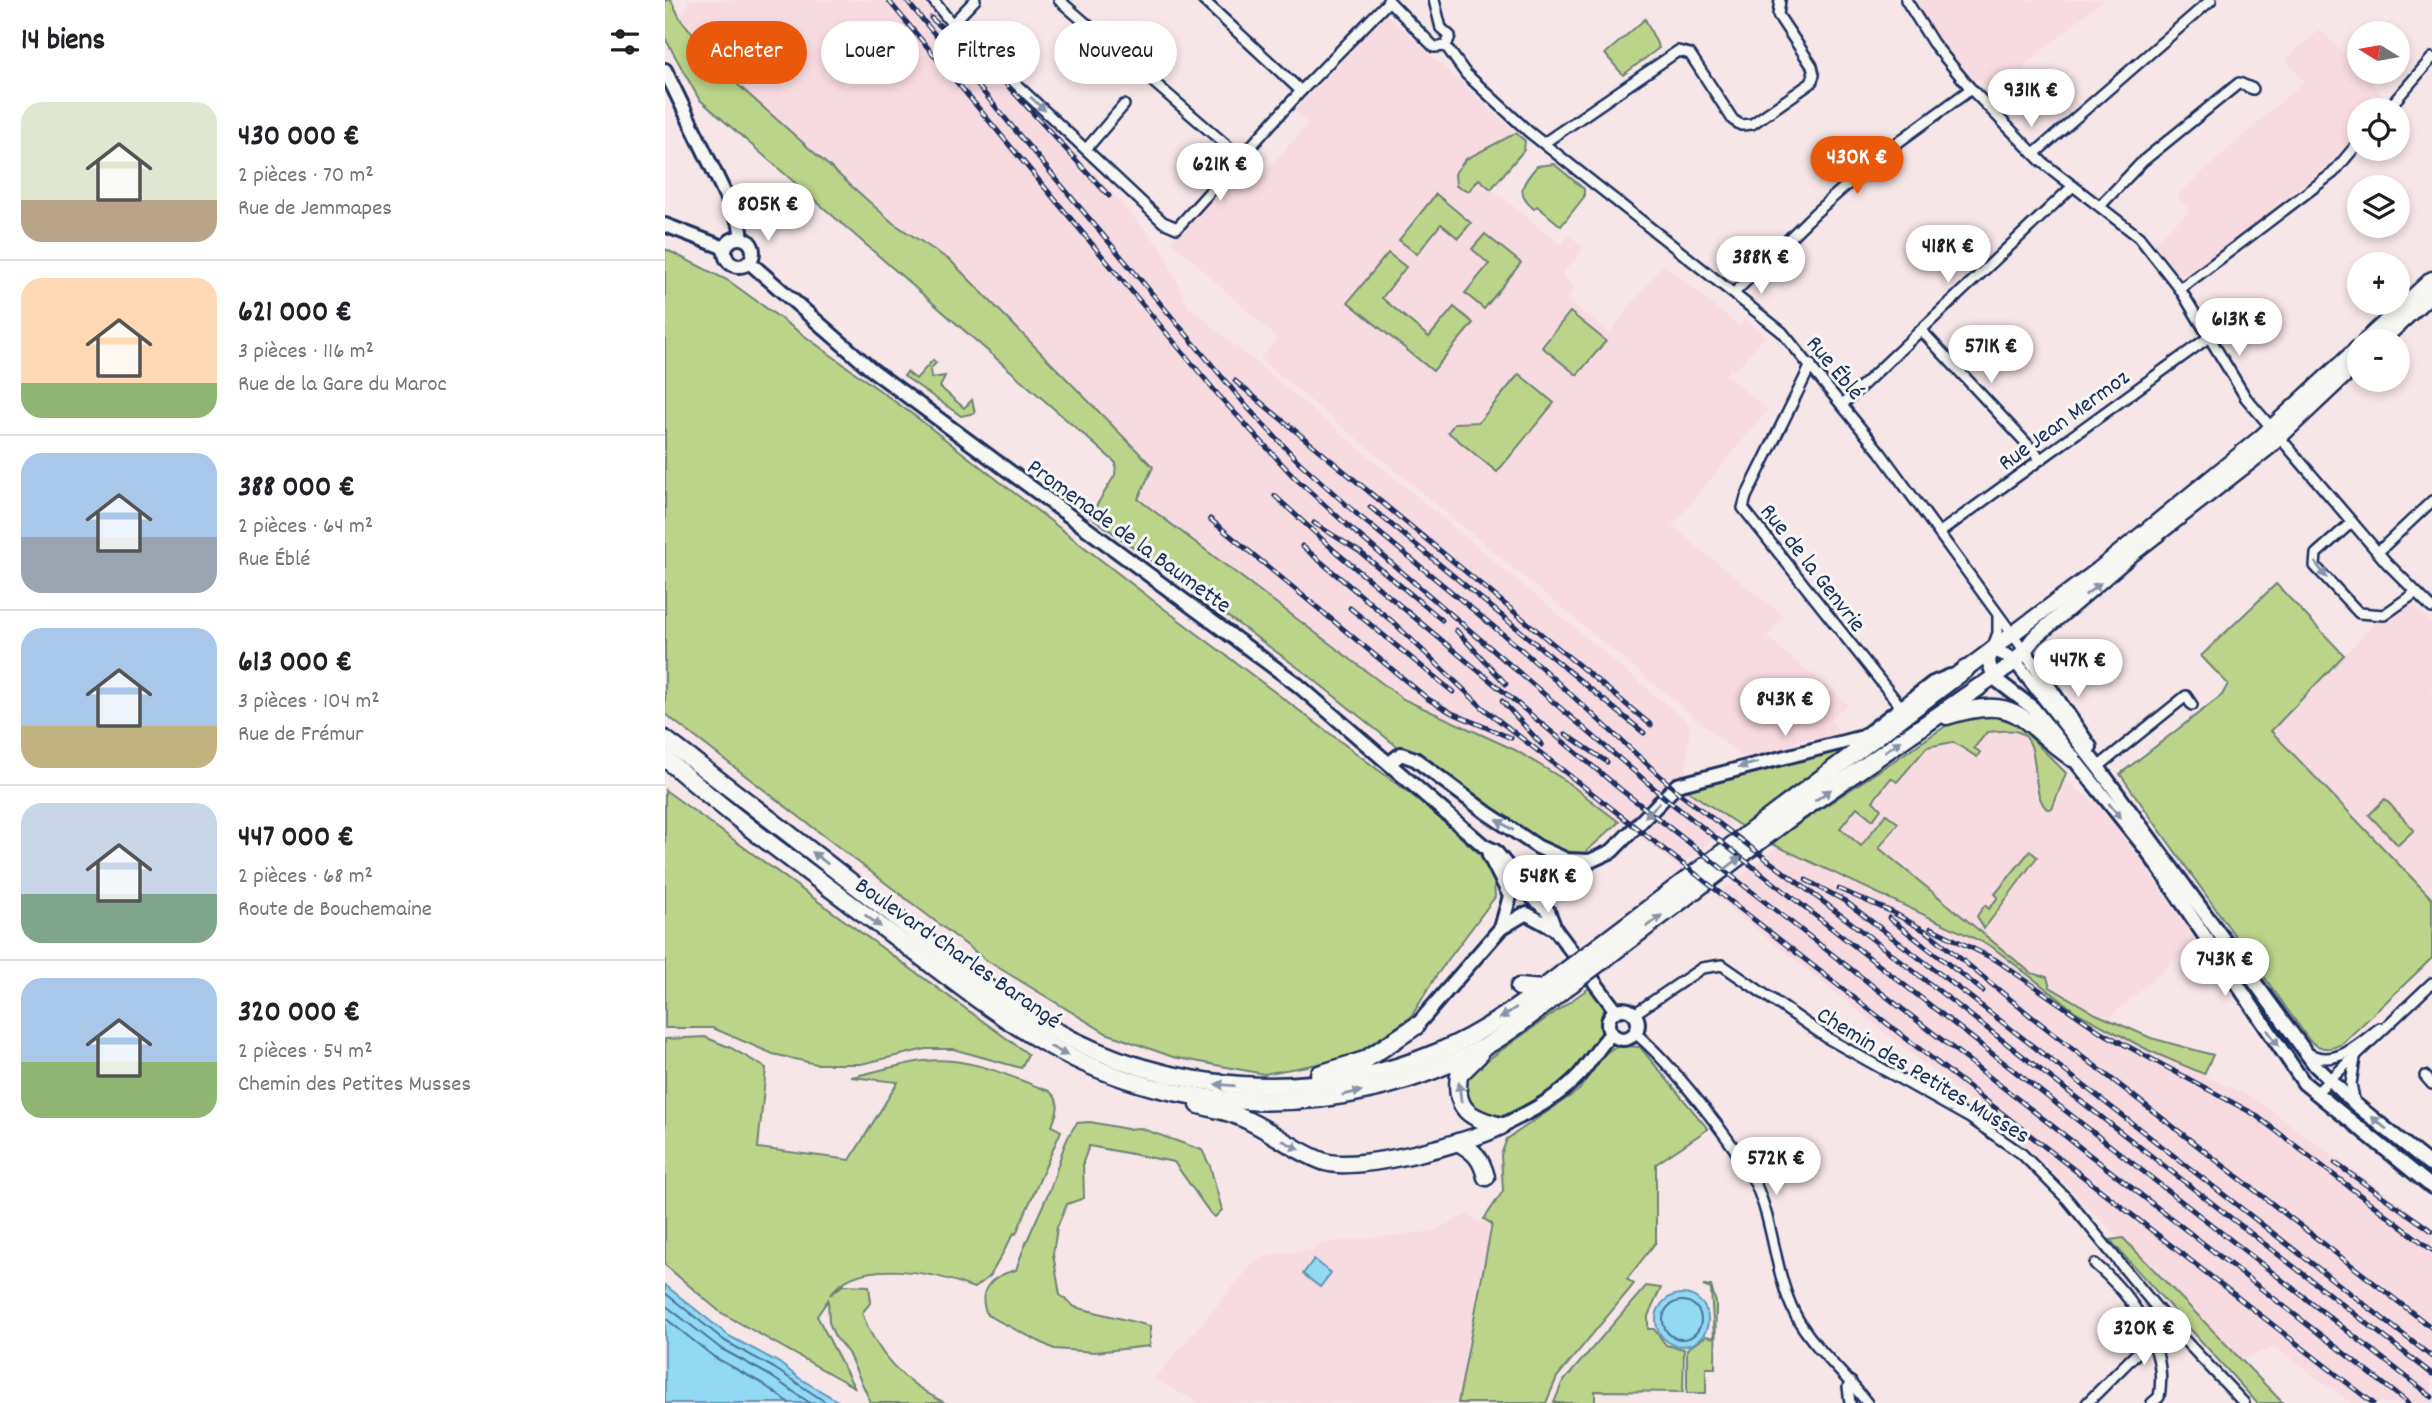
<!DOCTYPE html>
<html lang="fr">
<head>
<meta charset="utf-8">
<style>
  :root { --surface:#fff; --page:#f6f6f6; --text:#202124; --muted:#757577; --line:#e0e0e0; --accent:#ea580c }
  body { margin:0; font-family:Dekko,sans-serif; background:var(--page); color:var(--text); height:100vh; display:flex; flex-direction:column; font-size:26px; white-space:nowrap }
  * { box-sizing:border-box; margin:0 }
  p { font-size:23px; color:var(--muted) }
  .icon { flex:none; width:38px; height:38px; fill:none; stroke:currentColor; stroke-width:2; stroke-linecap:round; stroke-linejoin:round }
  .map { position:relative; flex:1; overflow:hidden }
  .panel { display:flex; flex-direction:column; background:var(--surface); width:665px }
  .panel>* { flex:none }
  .banner { position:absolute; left:21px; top:21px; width:665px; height:63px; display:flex; gap:14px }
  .needle { width:46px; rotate:281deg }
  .fabs { position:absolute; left:1682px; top:21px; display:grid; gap:14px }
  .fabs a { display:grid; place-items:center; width:63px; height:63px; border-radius:50%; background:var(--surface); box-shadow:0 4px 10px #0003; font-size:35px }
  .price { position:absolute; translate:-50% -60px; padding:0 16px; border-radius:24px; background:#fff; color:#222; font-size:23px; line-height:46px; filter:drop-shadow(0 2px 4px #0008) }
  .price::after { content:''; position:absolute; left:50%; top:42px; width:21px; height:16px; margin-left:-10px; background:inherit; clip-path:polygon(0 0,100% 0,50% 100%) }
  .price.selected { background:var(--accent); color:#fff }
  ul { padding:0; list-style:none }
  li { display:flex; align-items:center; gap:21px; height:175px; padding:0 21px }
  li+li { border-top:2px solid var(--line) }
  li span { display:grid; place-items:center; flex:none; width:196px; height:140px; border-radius:21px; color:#555 }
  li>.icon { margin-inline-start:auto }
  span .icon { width:84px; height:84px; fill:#fffc; stroke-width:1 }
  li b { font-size:30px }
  h2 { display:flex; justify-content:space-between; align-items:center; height:84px; padding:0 21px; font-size:30px }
  .chip { padding:0 24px; border-radius:32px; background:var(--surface); box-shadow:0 4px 10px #0003; font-size:24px; line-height:63px }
  .chip.selected { background:var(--accent); color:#fff }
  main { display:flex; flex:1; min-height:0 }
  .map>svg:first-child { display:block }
</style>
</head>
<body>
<main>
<section class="panel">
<h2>14 biens<svg class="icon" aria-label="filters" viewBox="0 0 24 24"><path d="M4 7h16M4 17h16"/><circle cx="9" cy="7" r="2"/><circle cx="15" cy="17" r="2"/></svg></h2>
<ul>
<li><span style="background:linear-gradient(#dfe7d0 70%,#b9a48a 0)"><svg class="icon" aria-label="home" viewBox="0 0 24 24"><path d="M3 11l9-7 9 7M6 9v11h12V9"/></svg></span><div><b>430 000 €</b><p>2 pièces · 70 m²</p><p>Rue de Jemmapes</p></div></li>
<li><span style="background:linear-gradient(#ffd9b3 75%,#8fb573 0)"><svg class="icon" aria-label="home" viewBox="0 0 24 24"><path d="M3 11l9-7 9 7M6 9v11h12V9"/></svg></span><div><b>621 000 €</b><p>3 pièces · 116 m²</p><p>Rue de la Gare du Maroc</p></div></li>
<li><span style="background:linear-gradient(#a9c7e8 60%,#9aa5b1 0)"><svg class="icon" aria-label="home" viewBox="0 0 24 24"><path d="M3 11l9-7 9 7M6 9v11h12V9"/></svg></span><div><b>388 000 €</b><p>2 pièces · 64 m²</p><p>Rue Éblé</p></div></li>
<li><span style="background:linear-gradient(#a9c7e8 70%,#c2b280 0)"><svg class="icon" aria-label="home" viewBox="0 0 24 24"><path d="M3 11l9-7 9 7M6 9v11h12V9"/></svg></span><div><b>613 000 €</b><p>3 pièces · 104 m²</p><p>Rue de Frémur</p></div></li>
<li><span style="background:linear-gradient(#c9d6e8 65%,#7fa58c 0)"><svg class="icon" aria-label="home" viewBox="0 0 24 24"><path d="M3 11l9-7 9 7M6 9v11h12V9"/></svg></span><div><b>447 000 €</b><p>2 pièces · 68 m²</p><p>Route de Bouchemaine</p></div></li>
<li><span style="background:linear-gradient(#a9c7e8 60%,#8fb573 0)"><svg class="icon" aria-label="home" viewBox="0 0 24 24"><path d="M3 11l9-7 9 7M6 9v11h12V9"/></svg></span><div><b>320 000 €</b><p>2 pièces · 54 m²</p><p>Chemin des Petites Musses</p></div></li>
</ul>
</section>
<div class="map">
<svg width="1767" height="1403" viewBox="0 0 1767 1403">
  <rect width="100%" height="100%" fill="#f7e6e8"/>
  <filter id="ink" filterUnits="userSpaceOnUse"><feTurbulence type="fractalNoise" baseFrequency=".0143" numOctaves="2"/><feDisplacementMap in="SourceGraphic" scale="14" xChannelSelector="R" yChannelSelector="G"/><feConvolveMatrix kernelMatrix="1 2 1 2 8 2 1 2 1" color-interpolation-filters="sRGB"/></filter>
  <g filter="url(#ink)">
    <g fill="#f8dbe1">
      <polygon points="24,0 256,0 308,46 399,139 498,250 523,306 1025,724 1020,789 1069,821 1014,867 898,779 850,750 738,699 473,499 488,467 286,261 228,223 72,84 16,20"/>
      <polygon points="1249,0 1438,0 1360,65 1360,70 1326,101 1316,91 1319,84 1314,80 1308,81 1262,25"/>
      <polygon points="721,14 860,141 859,150 835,178 839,186 831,183 827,189 896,245 904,235 919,247 897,275 909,287 903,300 945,332 998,264 1074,326 1080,320 1100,336 1070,371 1066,368 1061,375 1103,410 1007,526 1119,616 1102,637 1183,704 1166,719 1176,736 1157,741 1145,738 1132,741 1122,750 1082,761 595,359 612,338 506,241 567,179 577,187 588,185 643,124 629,111"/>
      <polygon points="1655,29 1722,100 1714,110 1694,110 1694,134 1657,171 1522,275 1511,274 1488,243 1524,211 1512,195 1639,81 1620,60"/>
      <polygon points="1746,603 1767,622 1767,899 1606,730 1714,619 1719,624"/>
      <polygon points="1284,724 1357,726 1401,773 1400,781 1428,800 1468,848 1531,942 1443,1019 1384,987 1382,977 1366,973 1276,906 1138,837"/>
      <polygon points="1112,847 1327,946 1411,1012 1485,1051 1589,1098 1767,1227 1767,1403 1686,1403 1610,1347 1575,1360 1367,1151 1050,896"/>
      <polygon points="802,1214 816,1222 819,1219 827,1224 793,1403 534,1403 489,1379 588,1263 605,1255 648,1249 651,1244 769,1231"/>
    </g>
    <g fill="#bcd48a" stroke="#6c8274" stroke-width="2">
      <polygon points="0,0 6,0 16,20 72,84 228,223 286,261 488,467 473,499 738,699 850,750 898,779 954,822 915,857 867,836 745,749 734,748 643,675 425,516 450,475 451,463 34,99 0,38"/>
      <polygon points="980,19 994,48 958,75 940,54"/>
      <polygon points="851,133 860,141 859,150 826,189 814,179 804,191 791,186 790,173 801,159"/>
      <path d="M889 164 919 189V197L896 226 872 206 869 209C849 193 858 183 872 166Z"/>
      <polygon points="771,194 806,223 793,238 776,224 752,254 734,240"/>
      <polygon points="820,234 856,263 819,309 800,293 824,264 807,249"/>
      <polygon points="0,249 64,281 254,419 494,605 756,802 818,857 829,882 830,897 771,976 746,1017 685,1058 599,1074 508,1057 441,1033 321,960 0,714"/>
      <polygon points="723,253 741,267 717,298 764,337 789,307 808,323 768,371 683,302"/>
      <polygon points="905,312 941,341 912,375 877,347"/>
      <polygon points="268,360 271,363 265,369 266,378 280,376 275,387 299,408 307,400 310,413 296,416 239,376 242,372 251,379"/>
      <polygon points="854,374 889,403 832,472 783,432 790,423 814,422"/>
      <path d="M1611 584 1679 655 1606 731 1767 899V958L1678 1043C1666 1051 1655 1050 1644 1040L1455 774 1557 695 1563 684 1536 656Z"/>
      <path d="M1316 715 1346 718 1401 773 1387 809H1382C1362 791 1380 737 1350 731 1342 729 1330 732 1322 732L1309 748 1315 752 1312 757 1288 742 1262 747 1232 782 1226 778 1208 801 1216 809 1208 820 1192 807 1175 828 1196 846 1221 814 1233 823 1214 848 1366 973 1382 977 1385 987 1431 1014 1486 1038 1548 1055 1539 1074 1485 1051 1411 1012 1326 946 1105 843 1284 724Z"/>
      <polygon points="1180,747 1181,750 1077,827 1020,789"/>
      <polygon points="0,790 363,1054 356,1068 288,1049 261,1049 196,1064 151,1064 108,1054 48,1028 0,1028"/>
      <polygon points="1720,799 1749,830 1733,845 1704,815"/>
      <polygon points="1365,851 1372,857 1319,929 1312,916 1320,905 1324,909 1333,897 1330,894"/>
      <path d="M924 988C929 994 938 1003 940 1010 947 1043 877 1111 846 1115 830 1117 818 1112 804 1105L798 1088 807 1071Z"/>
      <path d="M40 1037 66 1048 101 1068 93 1148 185 1160 233 1082 186 1077C210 1072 235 1064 259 1061 305 1056 343 1076 384 1091 398 1102 392 1112 387 1126L396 1131 351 1234 349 1233 325 1276 309 1288C272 1273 193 1255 165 1295L178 1285 204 1286 206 1302 197 1313C213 1357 239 1382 280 1403H206L183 1353 169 1335 164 1322 163 1300 152 1316 189 1387 55 1312 0 1265V1039Z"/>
      <polygon points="960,1046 975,1047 1043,1129 991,1164 991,1242 962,1279 969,1284 892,1377 881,1403 793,1403 827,1224 819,1219 838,1191 836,1155 842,1139 914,1090 937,1056 948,1048"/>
      <path d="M425 1122 462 1129 475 1128 537 1150 545 1166 557 1210 550 1217 545 1213 509 1162 424 1146 418 1162 419 1198 402 1204 392 1227 388 1254 395 1295 410 1307 485 1326V1346L430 1352 389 1349 322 1315C311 1289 327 1276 351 1270 360 1241 374 1216 385 1189 394 1166 397 1142 412 1123Z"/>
      <polygon points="1458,1238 1618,1403 1592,1403 1445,1240"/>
      <polygon points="981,1286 996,1288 983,1316 983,1329 989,1329 1001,1345 1019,1349 1018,1392 930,1391 930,1403 889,1403 897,1383"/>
      <polygon points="1038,1286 1046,1286 1051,1303 1050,1368 1041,1368 1041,1393 1022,1393 1022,1349 1041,1336 1049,1338 1046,1289"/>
    </g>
    <g fill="#92d9f4" stroke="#6295b8" stroke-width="2">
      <polygon points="649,1259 666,1273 655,1287 638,1274"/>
      <polygon points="0,1285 64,1336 113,1362 134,1378 176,1403 0,1403"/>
      <circle cx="1017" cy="1320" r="26"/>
    </g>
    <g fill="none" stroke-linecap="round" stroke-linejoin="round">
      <g stroke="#4b739a" stroke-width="2">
        <polyline points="0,1293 60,1341 109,1368 162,1403"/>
        <circle cx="1017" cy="1320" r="19"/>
        <polyline points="0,1305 55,1348 104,1375 145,1403"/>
        <polyline points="0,1318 49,1357 98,1384 124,1403"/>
      </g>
      <defs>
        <g id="street">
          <polyline points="268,0 287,24 498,222 512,228 636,91 724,1"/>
          <polyline points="394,0 576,158"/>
          <polyline points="538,0 636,91"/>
          <polyline points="723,0 769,47 781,46"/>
          <polyline points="769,0 776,28"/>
          <polyline points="1241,0 1268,43 1306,89 1377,162 1474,237 1515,289 1581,398 1722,563 1767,608"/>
          <polyline points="287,24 310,0"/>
          <polyline points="776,28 785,36 781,46"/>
          <polyline points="781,46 801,74 864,132 1117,332 1215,452 1359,650"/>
          <polyline points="1722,110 1767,58"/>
          <polyline points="879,143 1013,51 1025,54 1068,120 1076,125 1087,124 1146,83 1149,75 1147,66 1113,15 1115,0"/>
          <polyline points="422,148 459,105"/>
          <polyline points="1369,154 1546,0"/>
          <polyline points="1435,206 1478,161 1574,83 1588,89"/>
          <polyline points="1515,289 1668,173 1694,142"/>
          <polyline points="1069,293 1150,213 1217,154 1306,89"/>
          <polyline points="1256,330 1376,459"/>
          <polyline points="1146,365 1081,497 1078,508 1236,707"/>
          <polyline points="1178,404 1408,186"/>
          <polyline points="1687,522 1651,554 1650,566 1694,613 1719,615 1750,593"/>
          <polyline points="1274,533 1544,337"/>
          <polyline points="1713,552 1767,501"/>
          <polyline points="1328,646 1333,633 1333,616"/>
          <polyline points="1433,767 1521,696 1527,705"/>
          <polyline points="969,1014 1037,968 1057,965 1164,1039 1305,1118 1357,1154 1402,1199 1509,1329 1579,1403"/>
          <path d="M970 1033C1004 1061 1071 1144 1090 1183 1110 1226 1109 1274 1131 1316 1149 1349 1180 1373 1202 1403"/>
          <path d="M1641 1052C1670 1070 1693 1044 1715 1028"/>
          <polyline points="1760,1076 1767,1084"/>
          <polyline points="1650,1094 1767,983"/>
          <polyline points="1690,1104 1686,1084 1690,1058"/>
          <path d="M1430 1264C1466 1295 1504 1346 1494 1397L1487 1403"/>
          <polyline points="1185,1403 1183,1387 1186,1382"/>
          <polyline points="1422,1403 1481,1344 1484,1336"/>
        </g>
        <g id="secondary">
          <polyline points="0,70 75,225 77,238"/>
          <polyline points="0,225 60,248"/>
          <circle cx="74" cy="252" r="14"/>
          <polyline points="84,262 206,369 633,685 819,846 830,851 869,899 883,911 890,929 951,1011"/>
          <polyline points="1359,650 1425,747"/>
          <polyline points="726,762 736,754 750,759 822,813 873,847 902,860 925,861 947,851 1012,785 1198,737 1268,683 1285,676"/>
          <polyline points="824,855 845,896 836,928"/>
          <polyline points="862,914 890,929"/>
          <circle cx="958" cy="1024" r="15"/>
          <polyline points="751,1026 836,928 858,915"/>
          <path d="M836 1126C865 1112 893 1098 915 1074 926 1061 934 1046 946 1034"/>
          <polyline points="1767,1166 1690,1104 1650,1065 1433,767 1353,665 1343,656 1326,649 1324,663 1329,678 1368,708 1481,849 1639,1083 1767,1187"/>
        </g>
        <g id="primary">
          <polyline points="1700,341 1767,279"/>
          <polyline points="1716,341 1767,293"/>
          <polyline points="1301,669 1433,570 1595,438 1694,347"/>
          <polyline points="1314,687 1350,662 1369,638 1467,554 1603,448 1694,362"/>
        </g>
        <g id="highway">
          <path d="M1282 716C1354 693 1355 721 1407 758"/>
          <path d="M0 739C71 793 143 848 214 904 270 947 323 994 385 1028 503 1095 647 1105 773 1052 819 1033 859 1003 898 973"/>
          <path d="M0 758C70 820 146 874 221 930 273 969 324 1011 380 1043 515 1121 685 1120 821 1046 851 1029 879 1005 906 984"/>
          <polyline points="934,946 1301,669"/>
          <polyline points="942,957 1125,818 1314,687"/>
          <polyline points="854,987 878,989"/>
          <path d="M814 1055 794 1075C789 1110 805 1118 836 1126"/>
          <polyline points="654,1074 700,1060 751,1026"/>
          <path d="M534 1105C548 1109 563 1111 575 1117 605 1129 630 1152 660 1162 694 1172 804 1143 836 1126"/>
          <path d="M793 1142C810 1152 816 1158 821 1177"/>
        </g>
      </defs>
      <use href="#street" stroke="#1b2f5e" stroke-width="14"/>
      <use href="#secondary" stroke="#1b2f5e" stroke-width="18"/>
      <use href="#primary" stroke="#1b2f5e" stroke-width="19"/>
      <use href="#highway" stroke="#1b2f5e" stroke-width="21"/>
      <use href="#street" stroke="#f6f6f2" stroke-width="9"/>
      <use href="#secondary" stroke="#f6f6f2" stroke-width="12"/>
      <use href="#primary" stroke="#f6f6f2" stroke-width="14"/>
      <use href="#highway" stroke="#f6f6f2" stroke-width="16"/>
      <defs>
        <g id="rail">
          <polyline points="223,0 555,397 630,478 682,525 1005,802 1767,1397"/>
          <polyline points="241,0 583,408 634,462 694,516 857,650 1015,794 1193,928 1767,1374"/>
          <polyline points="266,18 332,74 444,196"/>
          <polyline points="570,381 986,725"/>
          <polyline points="610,496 671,552 955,789 1743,1403"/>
          <polyline points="705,507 979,733"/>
          <polyline points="545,519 763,699 787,713 846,738"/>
          <polyline points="649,523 695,552 777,620"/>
          <polyline points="637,546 729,623 818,708 1708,1403"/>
          <polyline points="685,608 788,692"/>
          <polyline points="791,630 841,684"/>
          <polyline points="837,701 877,745"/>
          <polyline points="901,734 942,762"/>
          <polyline points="1141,880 1180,901 1305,997 1767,1357"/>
          <polyline points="1174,889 1227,912 1264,933 1367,1017 1767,1328"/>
          <polyline points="1224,918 1318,991"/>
          <polyline points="1266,928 1331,960 1436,1032 1589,1114 1767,1250"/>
          <polyline points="1670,1163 1767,1231"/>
        </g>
      </defs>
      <use href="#rail" stroke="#1b2f5e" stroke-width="5"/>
      <use href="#rail" stroke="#f6f6f2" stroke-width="2.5" stroke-dasharray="8" stroke-linecap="butt"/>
      <defs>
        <g id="highway-bridge">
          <polyline points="898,973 934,946"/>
          <polyline points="906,984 942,957"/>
        </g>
      </defs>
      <use href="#highway-bridge" stroke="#1b2f5e" stroke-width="21" stroke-linecap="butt"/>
      <use href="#highway-bridge" stroke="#f6f6f2" stroke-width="16"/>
    </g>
    <defs><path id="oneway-solid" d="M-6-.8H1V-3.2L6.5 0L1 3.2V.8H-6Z" transform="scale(1.75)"/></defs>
    <g fill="#8892a8">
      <use href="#oneway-solid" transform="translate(373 104) rotate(43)"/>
      <use href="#oneway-solid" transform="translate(1656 570) rotate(54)"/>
      <use href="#oneway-solid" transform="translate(1428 589) rotate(-38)"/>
      <use href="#oneway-solid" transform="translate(1228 746) rotate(-34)"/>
      <use href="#oneway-solid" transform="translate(1083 765) rotate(165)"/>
      <use href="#oneway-solid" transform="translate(1158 795) rotate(-35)"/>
      <use href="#oneway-solid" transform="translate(987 810) rotate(135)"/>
      <use href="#oneway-solid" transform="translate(1450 811) rotate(51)"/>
      <use href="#oneway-solid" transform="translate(840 825) rotate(-147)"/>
      <use href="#oneway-solid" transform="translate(155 858) rotate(-142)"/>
      <use href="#oneway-solid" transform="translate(1068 863) rotate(-37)"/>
      <use href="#oneway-solid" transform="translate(208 921) rotate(37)"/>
      <use href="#oneway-solid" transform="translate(989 921) rotate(-36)"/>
      <use href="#oneway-solid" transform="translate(843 1013) rotate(146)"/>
      <use href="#oneway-solid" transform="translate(1608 1038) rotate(55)"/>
      <use href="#oneway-solid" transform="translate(394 1051) rotate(27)"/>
      <use href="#oneway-solid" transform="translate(560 1085) rotate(-175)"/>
      <use href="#oneway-solid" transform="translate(795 1092) rotate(-97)"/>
      <use href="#oneway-solid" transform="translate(687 1093) rotate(-11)"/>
      <use href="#oneway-solid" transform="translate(1714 1123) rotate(-141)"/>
      <use href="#oneway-solid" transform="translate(626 1145) rotate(28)"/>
    </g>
  </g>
  <g text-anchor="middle" stroke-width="6" stroke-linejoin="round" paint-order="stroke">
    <g font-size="24" fill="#1b2f5e" stroke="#f6f6f2">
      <text transform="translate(1171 367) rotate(50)" y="8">Rue Éblé</text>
      <text transform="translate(1398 419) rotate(-36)" y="8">Rue Jean Mermoz</text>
      <text transform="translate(465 535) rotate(36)" y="8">Promenade de la Baumette</text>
      <text transform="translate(1149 567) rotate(52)" y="8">Rue de la Genvrie</text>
      <text transform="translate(294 952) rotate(35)" y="8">Boulevard Charles Barangé</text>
      <text transform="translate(1259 1074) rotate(31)" y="8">Chemin des Petites Musses</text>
    </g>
  </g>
</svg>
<div class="fabs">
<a><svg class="needle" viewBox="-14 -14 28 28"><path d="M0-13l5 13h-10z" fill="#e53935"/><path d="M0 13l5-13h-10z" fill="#757577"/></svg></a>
<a><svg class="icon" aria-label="locate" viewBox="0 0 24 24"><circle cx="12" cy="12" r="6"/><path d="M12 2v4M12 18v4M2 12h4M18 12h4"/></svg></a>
<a><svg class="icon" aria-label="layers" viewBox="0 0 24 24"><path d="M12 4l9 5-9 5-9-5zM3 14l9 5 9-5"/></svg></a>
<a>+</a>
<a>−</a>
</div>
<b class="price" style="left:1366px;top:129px">931K €</b>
<b class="price selected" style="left:1192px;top:196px">430K €</b>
<b class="price" style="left:555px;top:203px">621K €</b>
<b class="price" style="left:103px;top:243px">805K €</b>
<b class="price" style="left:1283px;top:285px">418K €</b>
<b class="price" style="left:1096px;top:296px">388K €</b>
<b class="price" style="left:1574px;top:358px">613K €</b>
<b class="price" style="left:1326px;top:385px">571K €</b>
<b class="price" style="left:1413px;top:699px">447K €</b>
<b class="price" style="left:1120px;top:738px">843K €</b>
<b class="price" style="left:883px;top:915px">548K €</b>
<b class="price" style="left:1560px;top:998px">743K €</b>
<b class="price" style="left:1111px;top:1197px">572K €</b>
<b class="price" style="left:1479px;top:1367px">320K €</b>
<div class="banner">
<a class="chip selected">Acheter</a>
<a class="chip">Louer</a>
<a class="chip">Filtres</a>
<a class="chip">Nouveau</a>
</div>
</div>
</main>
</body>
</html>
